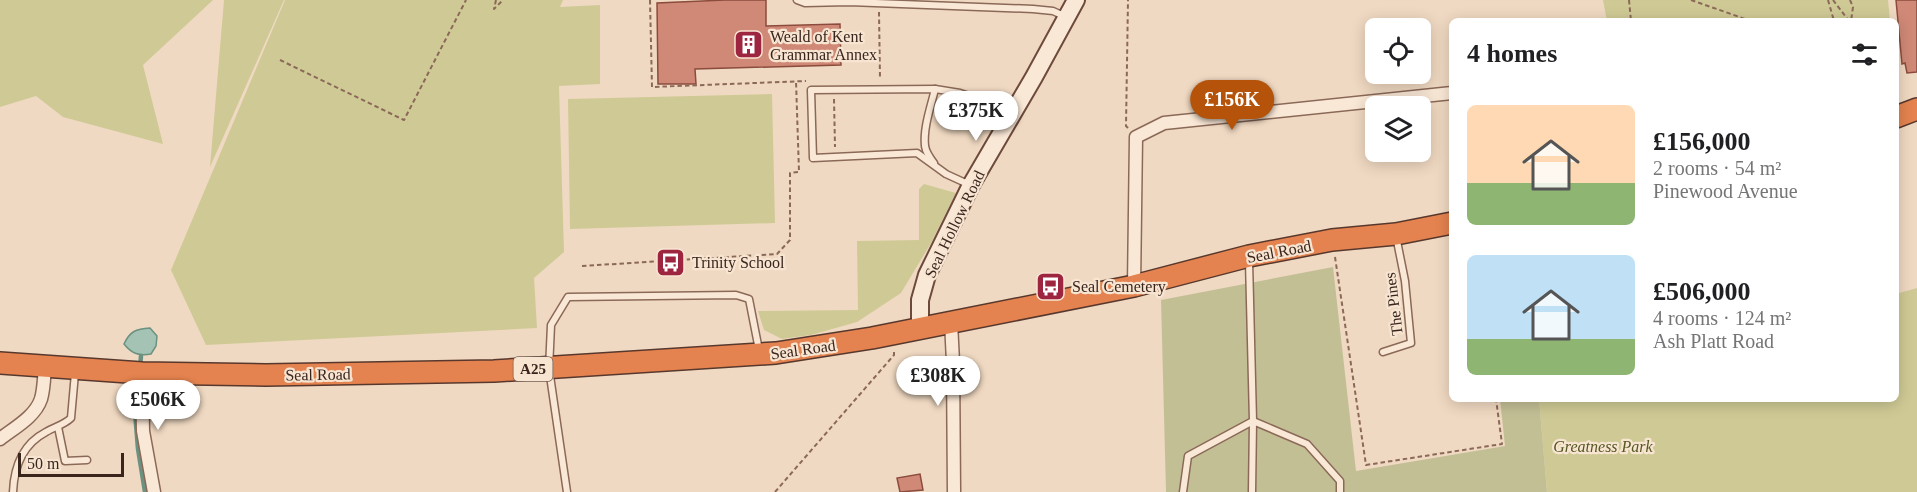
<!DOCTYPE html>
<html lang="en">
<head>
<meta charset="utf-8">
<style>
  :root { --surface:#fff; --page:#f2f2f2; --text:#202124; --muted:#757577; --accent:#b45309 }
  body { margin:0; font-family:"Times New Roman",serif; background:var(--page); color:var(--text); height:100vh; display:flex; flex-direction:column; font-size:22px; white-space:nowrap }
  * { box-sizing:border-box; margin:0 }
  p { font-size:20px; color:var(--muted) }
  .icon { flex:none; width:33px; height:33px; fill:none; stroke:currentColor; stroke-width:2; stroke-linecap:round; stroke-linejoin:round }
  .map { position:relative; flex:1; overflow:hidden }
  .details { position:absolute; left:1449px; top:18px; width:450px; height:384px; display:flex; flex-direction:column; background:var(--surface); border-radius:9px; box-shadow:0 3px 15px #0003 }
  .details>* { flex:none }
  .buttons { position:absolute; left:1365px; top:18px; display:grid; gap:12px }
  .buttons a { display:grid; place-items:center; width:66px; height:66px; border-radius:9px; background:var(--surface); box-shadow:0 3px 15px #0003; font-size:30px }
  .scale { position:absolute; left:18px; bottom:15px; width:106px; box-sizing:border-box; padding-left:6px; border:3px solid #3a251d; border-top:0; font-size:16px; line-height:21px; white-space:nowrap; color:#3a251d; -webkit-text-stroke:4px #f7e5d2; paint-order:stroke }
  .price { position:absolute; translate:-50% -51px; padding:0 14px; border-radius:21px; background:#fff; color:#222; font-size:20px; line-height:39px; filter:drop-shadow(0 2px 3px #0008) }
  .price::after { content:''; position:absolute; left:50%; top:36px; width:18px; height:14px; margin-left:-9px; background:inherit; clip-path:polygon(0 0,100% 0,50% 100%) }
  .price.current { background:var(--accent); color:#fff }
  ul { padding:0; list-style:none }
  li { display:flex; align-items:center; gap:18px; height:150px; padding:0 18px }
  li span { display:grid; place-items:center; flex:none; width:168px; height:120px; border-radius:9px; color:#555 }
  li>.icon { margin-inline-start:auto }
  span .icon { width:72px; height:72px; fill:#fffc; stroke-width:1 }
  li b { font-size:26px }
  h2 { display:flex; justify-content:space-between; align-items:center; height:72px; padding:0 18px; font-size:26px }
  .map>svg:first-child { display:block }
</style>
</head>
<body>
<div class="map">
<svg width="1917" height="492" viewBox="0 0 1917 492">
  <rect width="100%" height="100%" fill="#f0d9c2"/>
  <g fill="#cfca95">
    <polygon points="0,0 213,0 143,65 163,144 63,117 36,96 0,107"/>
    <polygon points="224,0 284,0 210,167"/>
    <polygon points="285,0 563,0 560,7 600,5 600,84 559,86 564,252 534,278 537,328 206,345 171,270"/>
    <polygon points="1603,0 1888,0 1890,21 1607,21"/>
    <polygon points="772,94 775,223 570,229 568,99"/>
    <polygon points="924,184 956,193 931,243 901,293 857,322 811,335 782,339 764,330 758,311 858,310 857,241 919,240 919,189"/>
    <polygon points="1917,288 1917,492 1547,492 1539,399 1896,399 1896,294"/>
  </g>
  <polygon fill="#c3bf95" points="1333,267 1356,471 1505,446 1500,399 1539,399 1547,492 1166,492 1161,300"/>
  <path fill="#a5c3b4" stroke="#6b9180" stroke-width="1.5" d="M150 328 157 336 156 346 151 354C139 356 132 354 124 344 130 331 136 329 150 328Z"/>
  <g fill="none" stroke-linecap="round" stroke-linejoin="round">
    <g stroke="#6b9180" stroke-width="4.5">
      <polyline points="140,368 141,356"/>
      <polyline points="137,379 133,387 138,449 145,492"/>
    </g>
  </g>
  <g fill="#d08976" stroke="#8b4c3d" stroke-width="1.5">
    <polygon points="725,0 766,0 766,26 840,24 841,65 695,69 696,84 658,84 657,3"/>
    <polygon points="1896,0 1917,0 1917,72 1907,73 1905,63 1902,64"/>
    <polygon points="920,474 923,490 900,492 897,478"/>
  </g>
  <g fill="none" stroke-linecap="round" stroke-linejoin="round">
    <defs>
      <g id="lane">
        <polyline points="797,0 805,3 849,2 1033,9 1053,11 1064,16"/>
        <path d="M934 163C930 158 926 153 925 146 923 128 931 106 935 89"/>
        <polyline points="970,185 946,174 917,153 813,158 811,90 935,89 960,93 978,99 1009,115"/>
        <polyline points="1383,352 1411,343 1405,281 1396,236"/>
        <polyline points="58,427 65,461 87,460"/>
        <path d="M13 492C14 467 23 444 46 432 54 427 64 425 71 418L75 373"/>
        <polyline points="567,492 549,369 551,325 568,297 736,295 749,299 759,350"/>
        <polyline points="1183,492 1188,456 1253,421 1249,261"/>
        <polyline points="1252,492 1253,421 1307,444 1340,481 1340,492"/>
      </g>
      <g id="street">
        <polyline points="1134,286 1136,137 1164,123 1452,93"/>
        <polyline points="951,322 953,362 954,492"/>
        <polyline points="142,373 143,431 154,492"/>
        <path d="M0 439C14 428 35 417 41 399 44 389 44 377 45 366"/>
      </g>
      <polyline id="secondary" points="920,327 920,300 927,275 971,185 1034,77 1076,0"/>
      <g id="highway">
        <polyline points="1896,117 1917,109"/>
        <polyline points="0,363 142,373 266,375 494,371 776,353 872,338 1134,286 1249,256 1332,240 1396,234 1452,223"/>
      </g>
    </defs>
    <use href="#lane" stroke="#8b6958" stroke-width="9"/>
    <use href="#street" stroke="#8b6958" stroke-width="15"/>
    <use href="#secondary" stroke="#6d4a3b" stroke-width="20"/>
    <use href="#highway" stroke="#58382d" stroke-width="24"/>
    <g stroke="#8b6958" stroke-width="2" stroke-dasharray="4.5 3" stroke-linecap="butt">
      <polyline points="496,0 494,9 503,0"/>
      <polyline points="650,0 652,87 806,81"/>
      <polyline points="1629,0 1631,21"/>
      <polyline points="1691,0 1751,21"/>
      <polyline points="1828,0 1834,21"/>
      <polyline points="1833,0 1849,21"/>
      <polyline points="1850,0 1853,7 1851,21"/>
      <polyline points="879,12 880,79"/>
      <polyline points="280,60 404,120 466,0"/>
      <polyline points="834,99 835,147"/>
      <polyline points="1128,128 1126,126 1128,0"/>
      <polyline points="1335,257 1366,465 1502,444 1496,399"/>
      <polyline points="582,266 777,254 790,240 790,173 799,172 796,81"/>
      <polyline points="775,492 894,355 894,351"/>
    </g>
    <use href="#lane" stroke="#fae8d6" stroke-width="6"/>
    <use href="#street" stroke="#fae8d6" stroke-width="12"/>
    <use href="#secondary" stroke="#fae8d6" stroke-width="16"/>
    <use href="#highway" stroke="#e4834f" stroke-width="21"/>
  </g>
  <defs>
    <symbol id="building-square" viewBox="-11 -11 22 22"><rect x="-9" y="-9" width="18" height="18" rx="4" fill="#9d253f" stroke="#f7e5d2"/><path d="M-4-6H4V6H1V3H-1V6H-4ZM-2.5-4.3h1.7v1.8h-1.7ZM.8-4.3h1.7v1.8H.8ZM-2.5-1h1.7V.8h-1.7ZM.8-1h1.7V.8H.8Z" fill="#fff"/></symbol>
    <symbol id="bus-square" viewBox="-11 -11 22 22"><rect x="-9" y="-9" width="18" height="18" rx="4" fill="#9d253f" stroke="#f7e5d2"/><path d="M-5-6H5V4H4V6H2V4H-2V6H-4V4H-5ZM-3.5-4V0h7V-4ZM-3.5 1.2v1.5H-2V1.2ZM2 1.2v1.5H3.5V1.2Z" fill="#fff"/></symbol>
  </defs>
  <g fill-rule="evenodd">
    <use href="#building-square" x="732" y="28" width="33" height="33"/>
    <use href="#bus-square" x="654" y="246" width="33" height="33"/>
    <use href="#bus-square" x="1034" y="270" width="33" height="33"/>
  </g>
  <g text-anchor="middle" stroke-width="4.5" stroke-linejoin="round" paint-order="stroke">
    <rect fill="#f7e5d2" stroke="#735f53" stroke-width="1.5" x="513.5" y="357" width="39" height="24" rx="4.5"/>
    <g font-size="15" font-weight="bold" fill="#3a251d">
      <text x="533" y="374">A25</text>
    </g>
    <g font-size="16" fill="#3a251d" stroke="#f7e5d2" text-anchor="start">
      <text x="770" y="42">Weald of Kent<tspan x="770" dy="18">Grammar Annex</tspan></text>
      <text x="692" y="268">Trinity School</text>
      <text x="1072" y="292">Seal Cemetery</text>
    </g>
    <g font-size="16" fill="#3a251d" stroke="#f7e5d2">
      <text transform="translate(954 224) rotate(-64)" y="6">Seal Hollow Road</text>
      <text transform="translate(1279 251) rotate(-11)" y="6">Seal Road</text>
      <text transform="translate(1393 304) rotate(-97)" y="6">The Pines</text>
      <text transform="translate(803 349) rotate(-8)" y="6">Seal Road</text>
      <text transform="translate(318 374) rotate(-1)" y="6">Seal Road</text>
    </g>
    <g font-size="16" font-style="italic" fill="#555723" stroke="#f7e5d2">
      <text x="1603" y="452">Greatness Park</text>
    </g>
  </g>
</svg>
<div class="buttons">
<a><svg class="icon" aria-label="locate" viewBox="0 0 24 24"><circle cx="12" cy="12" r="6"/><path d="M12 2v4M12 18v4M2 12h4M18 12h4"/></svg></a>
<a><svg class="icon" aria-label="layers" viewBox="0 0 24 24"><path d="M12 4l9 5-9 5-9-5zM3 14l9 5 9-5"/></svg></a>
</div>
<div class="scale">50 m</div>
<b class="price current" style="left:1232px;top:131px">£156K</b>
<b class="price" style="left:976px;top:142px">£375K</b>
<b class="price" style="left:938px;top:407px">£308K</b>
<b class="price" style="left:158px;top:431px">£506K</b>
<section class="details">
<h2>4 homes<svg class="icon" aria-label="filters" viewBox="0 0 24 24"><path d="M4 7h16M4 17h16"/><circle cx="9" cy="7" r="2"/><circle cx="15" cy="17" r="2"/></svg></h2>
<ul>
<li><span style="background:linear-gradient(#ffd9b3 65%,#8fb573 0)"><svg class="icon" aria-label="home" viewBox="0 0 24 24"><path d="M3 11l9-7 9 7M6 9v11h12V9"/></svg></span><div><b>£156,000</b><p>2 rooms · 54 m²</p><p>Pinewood Avenue</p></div></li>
<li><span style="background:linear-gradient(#bfe0f5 70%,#8fb573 0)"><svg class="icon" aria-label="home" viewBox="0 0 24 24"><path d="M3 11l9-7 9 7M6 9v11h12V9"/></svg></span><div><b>£506,000</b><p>4 rooms · 124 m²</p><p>Ash Platt Road</p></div></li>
</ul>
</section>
</div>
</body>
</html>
